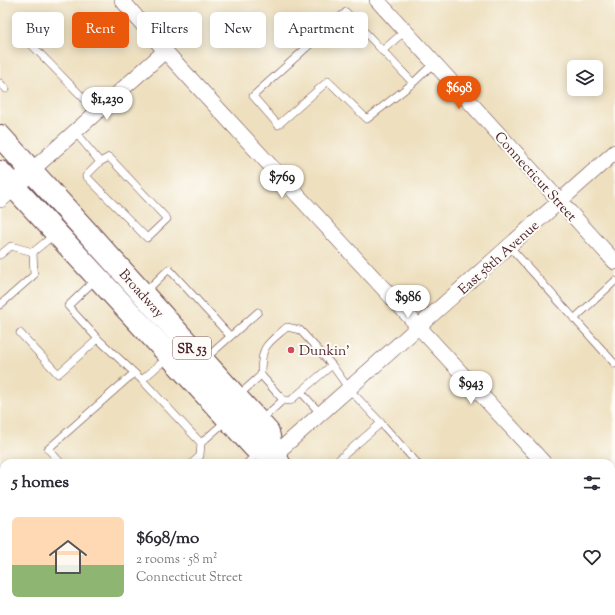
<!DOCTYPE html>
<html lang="en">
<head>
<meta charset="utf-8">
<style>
  :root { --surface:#fff; --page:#f7f7f7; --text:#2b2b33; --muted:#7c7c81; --accent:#ea580c }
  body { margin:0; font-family:"Sorts Mill Goudy",serif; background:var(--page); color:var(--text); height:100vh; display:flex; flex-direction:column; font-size:15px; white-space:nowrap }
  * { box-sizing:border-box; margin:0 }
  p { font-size:13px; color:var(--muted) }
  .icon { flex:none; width:22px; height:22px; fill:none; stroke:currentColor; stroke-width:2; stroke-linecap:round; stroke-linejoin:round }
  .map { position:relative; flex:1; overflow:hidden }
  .sheet { position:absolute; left:0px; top:459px; width:615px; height:156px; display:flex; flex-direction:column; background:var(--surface); border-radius:12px 12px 0 0; box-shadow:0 2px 10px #0003 }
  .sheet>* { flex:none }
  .banner { position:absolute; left:12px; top:12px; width:400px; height:36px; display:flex; gap:8px }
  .controls { position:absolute; left:567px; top:60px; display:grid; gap:8px }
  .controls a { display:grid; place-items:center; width:36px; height:36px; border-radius:6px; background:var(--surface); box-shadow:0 2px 10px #0003; font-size:20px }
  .price { position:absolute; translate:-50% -34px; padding:0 9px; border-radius:14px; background:#fff; color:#222; font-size:13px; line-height:26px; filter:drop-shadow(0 1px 2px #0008) }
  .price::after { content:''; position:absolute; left:50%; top:24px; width:12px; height:9px; margin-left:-6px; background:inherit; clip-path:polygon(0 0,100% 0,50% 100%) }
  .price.current { background:var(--accent); color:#fff }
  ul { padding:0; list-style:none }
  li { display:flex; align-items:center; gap:12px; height:100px; padding:0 12px }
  li span { display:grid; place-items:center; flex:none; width:112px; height:80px; border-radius:6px; color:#555 }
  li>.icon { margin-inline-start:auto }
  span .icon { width:48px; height:48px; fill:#fffc; stroke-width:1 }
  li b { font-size:17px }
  h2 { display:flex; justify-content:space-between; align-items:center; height:48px; padding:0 12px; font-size:17px }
  .chip { padding:0 14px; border-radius:6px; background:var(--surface); box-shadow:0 2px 10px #0003; font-size:14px; line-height:36px }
  .chip.current { background:var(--accent); color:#fff }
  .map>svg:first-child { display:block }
</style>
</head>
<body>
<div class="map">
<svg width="615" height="615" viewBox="0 0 615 615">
  <rect width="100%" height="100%" fill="#fdfcf7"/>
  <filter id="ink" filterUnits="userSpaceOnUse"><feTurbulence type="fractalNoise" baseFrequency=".025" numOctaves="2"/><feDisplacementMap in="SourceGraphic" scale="8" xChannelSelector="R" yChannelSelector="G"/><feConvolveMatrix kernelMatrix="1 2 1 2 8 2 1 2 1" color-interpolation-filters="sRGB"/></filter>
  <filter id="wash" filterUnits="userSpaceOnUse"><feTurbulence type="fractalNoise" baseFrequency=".012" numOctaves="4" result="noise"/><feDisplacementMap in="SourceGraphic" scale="16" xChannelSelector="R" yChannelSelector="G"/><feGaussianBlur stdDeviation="0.9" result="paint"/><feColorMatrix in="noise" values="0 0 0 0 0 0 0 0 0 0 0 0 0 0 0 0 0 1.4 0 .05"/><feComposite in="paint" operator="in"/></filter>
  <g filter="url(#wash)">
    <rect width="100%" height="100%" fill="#eee0bf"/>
  </g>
  <g filter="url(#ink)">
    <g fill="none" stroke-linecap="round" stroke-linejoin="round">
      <defs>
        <g id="service">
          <polyline points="23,36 97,112"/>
          <polyline points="382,51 405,31"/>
          <polyline points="0,83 6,89"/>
          <polyline points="413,83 346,12 253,96 278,125 328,81 367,119 413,83 434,63"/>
          <polyline points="75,132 100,162 86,176 147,238 167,219 109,157 100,162"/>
          <polyline points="510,247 615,364"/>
          <polyline points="33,252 54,235"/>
          <polyline points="0,255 11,246 33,252"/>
          <polyline points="95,280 68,306 98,339 142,380 201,443 227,420"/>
          <polyline points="145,292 169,269 230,336"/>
          <polyline points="0,305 34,275 33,252"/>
          <polyline points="574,319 615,281"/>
          <polyline points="20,333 58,374 98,339"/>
          <polyline points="205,359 258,312"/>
          <path d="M332 365 290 401 283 400 261 375C261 345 266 345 287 327L300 330 332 365 349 389 381 423 337 461 339 463"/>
          <polyline points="142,380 167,358"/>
          <polyline points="301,392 321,414"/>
          <polyline points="239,395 261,375"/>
          <polyline points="261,420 283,400"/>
          <polyline points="381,423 417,463"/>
          <polyline points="61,463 48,449 134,373"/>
          <polyline points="192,463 200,456 201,443"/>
          <polyline points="247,463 259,452"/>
          <polyline points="481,611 485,615"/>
          <polyline points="212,615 217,611"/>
          <polyline points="329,615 334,611"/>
          <polyline points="374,615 378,611"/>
          <polyline points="456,615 460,611"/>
        </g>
        <g id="minor">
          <polyline points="122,0 165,51 544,463"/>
          <polyline points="377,0 615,262"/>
          <polyline points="31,171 165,51"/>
          <polyline points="273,456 615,152"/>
          <polyline points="611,536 615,540"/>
        </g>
        <polyline id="tertiary" points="0,198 31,171"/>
        <g id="primary">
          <polyline points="0,136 268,432 273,456"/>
          <polyline points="0,172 255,448 273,456 279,463"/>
          <polyline points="413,611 417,615"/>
        </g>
      </defs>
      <use href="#service" stroke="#633c41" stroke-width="8"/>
      <use href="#minor" stroke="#633c41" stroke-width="16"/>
      <use href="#tertiary" stroke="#633c41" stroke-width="20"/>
      <use href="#primary" stroke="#633c41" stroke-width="24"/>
      <use href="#service" stroke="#fff" stroke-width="7"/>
      <use href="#minor" stroke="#fff" stroke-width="15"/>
      <use href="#tertiary" stroke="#fff" stroke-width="19"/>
      <use href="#primary" stroke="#fff" stroke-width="22"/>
    </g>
  </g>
  <circle fill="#d1495b" stroke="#fdfcf7" stroke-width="1.5" cx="291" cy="350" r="4"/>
  <g text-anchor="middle" stroke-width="4" stroke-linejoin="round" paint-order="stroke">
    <rect fill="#fdfcf7" stroke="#806168" stroke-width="1" x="173" y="337" width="38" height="22" rx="3"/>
    <g font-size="13" font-weight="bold" fill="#4a1f2b">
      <text x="192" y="353">SR 53</text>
    </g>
    <g font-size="14" fill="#4a1f2b" stroke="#fdfcf7">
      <text transform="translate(536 176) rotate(48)" y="5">Connecticut Street</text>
      <text transform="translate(498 257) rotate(-42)" y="5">East 58th Avenue</text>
      <text transform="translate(142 293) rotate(48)" y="5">Broadway</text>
    </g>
    <g font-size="14" fill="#4a1f2b" stroke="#fdfcf7" text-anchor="start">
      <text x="299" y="355">Dunkin'</text>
    </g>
  </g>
</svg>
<div class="controls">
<a><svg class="icon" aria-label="layers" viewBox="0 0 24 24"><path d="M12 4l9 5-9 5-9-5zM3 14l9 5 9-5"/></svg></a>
</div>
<b class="price current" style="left:459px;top:110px">$698</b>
<b class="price" style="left:107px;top:121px">$1,230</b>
<b class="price" style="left:282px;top:199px">$769</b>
<b class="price" style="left:408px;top:319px">$986</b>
<b class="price" style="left:471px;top:405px">$943</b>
<div class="banner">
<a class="chip">Buy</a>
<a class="chip current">Rent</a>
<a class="chip">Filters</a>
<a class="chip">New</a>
<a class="chip">Apartment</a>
</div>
<section class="sheet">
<h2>5 homes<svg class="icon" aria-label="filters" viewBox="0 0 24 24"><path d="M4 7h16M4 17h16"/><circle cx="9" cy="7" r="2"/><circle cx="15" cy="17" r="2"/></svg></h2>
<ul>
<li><span style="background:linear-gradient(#ffd9b3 60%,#8fb573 0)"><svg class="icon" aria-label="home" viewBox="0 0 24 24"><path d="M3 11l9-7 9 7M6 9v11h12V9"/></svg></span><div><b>$698/mo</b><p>2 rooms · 58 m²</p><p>Connecticut Street</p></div><svg class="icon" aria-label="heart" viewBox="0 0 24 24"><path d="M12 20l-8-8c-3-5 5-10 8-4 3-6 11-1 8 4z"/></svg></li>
</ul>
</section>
</div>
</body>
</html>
